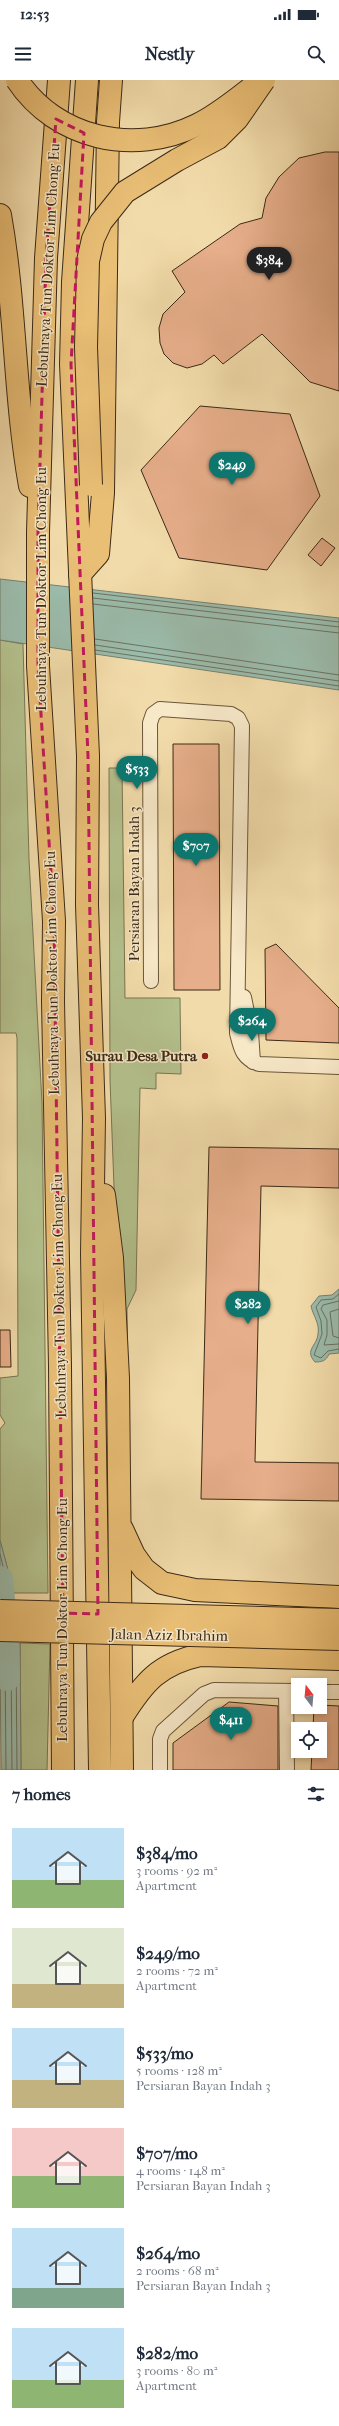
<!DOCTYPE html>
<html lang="en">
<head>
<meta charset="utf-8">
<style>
  :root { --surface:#fff; --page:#f2f2f3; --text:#1f2937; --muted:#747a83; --accent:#0f766e }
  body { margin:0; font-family:"IM FELL French Canon",serif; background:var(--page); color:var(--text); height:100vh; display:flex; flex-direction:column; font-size:15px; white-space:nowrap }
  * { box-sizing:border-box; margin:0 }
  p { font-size:13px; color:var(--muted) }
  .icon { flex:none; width:22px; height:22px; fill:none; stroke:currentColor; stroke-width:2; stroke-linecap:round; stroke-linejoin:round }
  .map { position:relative; height:1690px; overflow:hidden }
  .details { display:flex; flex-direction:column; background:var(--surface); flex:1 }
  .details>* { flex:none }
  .needle { width:26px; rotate:344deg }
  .fabs { position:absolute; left:291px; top:1598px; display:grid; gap:8px }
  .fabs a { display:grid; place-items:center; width:36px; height:36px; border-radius:0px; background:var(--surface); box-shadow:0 2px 6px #0003; font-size:20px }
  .price { position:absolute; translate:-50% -34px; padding:0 9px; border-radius:14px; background:var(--accent); color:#fff; font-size:13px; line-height:26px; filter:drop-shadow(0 1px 2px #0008) }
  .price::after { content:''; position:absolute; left:50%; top:24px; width:12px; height:9px; margin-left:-6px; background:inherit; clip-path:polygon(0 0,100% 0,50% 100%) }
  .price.active { background:#222; color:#fff }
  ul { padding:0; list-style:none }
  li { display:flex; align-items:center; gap:12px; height:100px; padding:0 12px }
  li span { display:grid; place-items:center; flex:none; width:112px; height:80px; border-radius:0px; color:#555 }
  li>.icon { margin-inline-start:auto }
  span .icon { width:48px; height:48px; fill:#fffc; stroke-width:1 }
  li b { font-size:17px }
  h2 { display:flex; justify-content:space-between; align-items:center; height:48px; padding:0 12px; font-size:17px }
  .status { display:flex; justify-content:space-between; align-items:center; height:28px; padding:0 20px; background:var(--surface); direction:ltr }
  .status svg { height:11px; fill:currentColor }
  header { display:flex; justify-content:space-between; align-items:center; height:52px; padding:0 12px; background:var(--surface); font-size:18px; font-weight:700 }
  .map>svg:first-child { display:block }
</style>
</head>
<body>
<div class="status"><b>12:53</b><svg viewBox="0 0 49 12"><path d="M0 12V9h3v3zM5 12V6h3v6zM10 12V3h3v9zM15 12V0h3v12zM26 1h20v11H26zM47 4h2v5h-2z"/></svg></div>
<header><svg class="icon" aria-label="menu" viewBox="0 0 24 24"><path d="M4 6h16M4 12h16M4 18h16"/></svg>Nestly<svg class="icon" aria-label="search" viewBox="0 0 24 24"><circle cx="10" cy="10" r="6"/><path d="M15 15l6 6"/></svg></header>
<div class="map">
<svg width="339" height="1690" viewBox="0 0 339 1690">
  <rect width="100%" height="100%" fill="#f2dbaa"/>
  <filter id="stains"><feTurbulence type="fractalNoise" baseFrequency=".005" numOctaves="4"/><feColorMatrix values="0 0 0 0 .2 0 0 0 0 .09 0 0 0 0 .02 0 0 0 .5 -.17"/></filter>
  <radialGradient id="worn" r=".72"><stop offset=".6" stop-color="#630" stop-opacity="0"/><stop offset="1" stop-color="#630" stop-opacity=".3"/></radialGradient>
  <g fill="#b4c18d" stroke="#787652">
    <polygon points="0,560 23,564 29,779 42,1023 48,1513 14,1513 0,1460 0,1349 5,1343 0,1335 0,1298 18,1296 17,958 16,953 0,953"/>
    <polygon points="109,688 122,688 125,918 180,918 181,994 156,993 156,1009 140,1008 136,1210 127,1229 128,1310 114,1107 110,1000"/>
    <polygon points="20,1563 50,1564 47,1690 21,1690"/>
  </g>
  <g fill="#9bbbab" stroke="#75816f">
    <polygon points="0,499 339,538 339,610 0,560"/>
    <path d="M339 1209V1273L329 1274C326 1281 322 1282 315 1282 304 1270 317 1266 318 1254 320 1243 313 1236 311 1226L319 1216 332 1215Z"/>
    <polygon points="0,1460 14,1513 0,1512"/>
    <polygon points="0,1563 20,1563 21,1690 1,1690"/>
  </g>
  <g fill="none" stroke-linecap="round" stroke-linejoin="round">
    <g stroke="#6c7260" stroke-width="1">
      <polyline points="93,513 339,542"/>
      <polyline points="93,518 339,547"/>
      <polyline points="93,524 339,553"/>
      <polyline points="95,559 339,595"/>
      <polyline points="95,565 339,601"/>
      <polyline points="95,570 339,606"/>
      <polyline points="339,1214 333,1219 321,1220 316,1227 321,1241 322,1254 314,1275 321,1278 328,1271 339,1269"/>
      <polyline points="339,1221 323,1225 321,1229 327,1240 327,1255 324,1265 339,1264"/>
      <polyline points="339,1229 330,1232 333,1256 339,1258"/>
      <polyline points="0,1474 8,1506 0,1508"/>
      <polyline points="0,1567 16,1569 17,1690"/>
      <polyline points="0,1572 11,1574 12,1690"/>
      <polyline points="0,1578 5,1580 6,1690"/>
    </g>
    <polyline stroke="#9bbbab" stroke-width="26" points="0,1499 6,1562 7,1598"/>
  </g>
  <g fill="#e6ae8a" stroke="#3c2a16">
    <polygon points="325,72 339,72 339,311 310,302 262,254 223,284 214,275 202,284 187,288 173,283 164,274 160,263 159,248 163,234 185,212 172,191 240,144 262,138 266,118 279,97 299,78"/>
    <polygon points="200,326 290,334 320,416 267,490 179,478 141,390"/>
    <polygon points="322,458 335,468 321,486 308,475"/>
    <polygon points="173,664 219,664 220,910 174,910"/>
    <polygon points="276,864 339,928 339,963 266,960 265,869"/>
    <polygon points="209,1067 339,1069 339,1108 261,1106 255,1382 339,1383 339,1421 201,1419"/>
    <polygon points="0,1250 10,1250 11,1287 0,1287"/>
    <polygon points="229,1622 278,1626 278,1690 173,1690 173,1663"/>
    <polygon points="320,1625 339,1626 339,1690 311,1690 312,1671 320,1671 320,1649 313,1649 314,1627"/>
  </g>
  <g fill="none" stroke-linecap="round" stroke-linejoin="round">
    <defs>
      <g id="street">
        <path d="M151 901 150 643 153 634 160 629 231 634 238 638 242 646 237 953C241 969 242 978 259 984L339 987"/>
        <polyline points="244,917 251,952 253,982"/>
        <polyline points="286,1611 287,1690"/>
        <polyline points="320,1612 339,1612"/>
        <polyline points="160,1690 160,1659 163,1651 204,1614 214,1610 298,1611"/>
      </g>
      <g id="highway">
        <polyline points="59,0 46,178 38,452 38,586 54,841 53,921 60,1286 63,1690"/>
        <polyline points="87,0 73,202 71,284 88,676 87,825 94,1038 92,1174 100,1690"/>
        <path d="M0 135C16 225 14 316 30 406"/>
        <polyline points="80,494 98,474 103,413 108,42 111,0"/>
        <polyline points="104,1115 112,1178 118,1298 122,1690"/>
        <polyline points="122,1449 134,1475 144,1489 162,1503 195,1510 339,1517"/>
        <path d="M122 1637C144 1602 159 1584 200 1575L339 1579"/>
      </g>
    </defs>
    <use href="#street" stroke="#6a563b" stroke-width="16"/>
    <use href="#highway" stroke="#3c2a16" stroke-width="24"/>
    <use href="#street" stroke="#f7e8c8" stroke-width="14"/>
    <use href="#highway" stroke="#e9be75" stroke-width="22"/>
    <defs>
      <g id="primary-bridge">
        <polyline points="0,1531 339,1540"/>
        <polyline points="0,1550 339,1559"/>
      </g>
      <g id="highway-bridge">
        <path d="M17 0C56 59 134 76 197 45 216 36 233 22 250 9"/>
        <polyline points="91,405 86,267 88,181 93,159 101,142 125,112 177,80 218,58 237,39 264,0"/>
      </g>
    </defs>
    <use href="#primary-bridge" stroke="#3c2a16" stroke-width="24" stroke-linecap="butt"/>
    <use href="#highway-bridge" stroke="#3c2a16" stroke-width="24" stroke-linecap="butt"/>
    <use href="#primary-bridge" stroke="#e9be75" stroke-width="22"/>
    <use href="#highway-bridge" stroke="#e9be75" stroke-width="22"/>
  </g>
  <path fill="none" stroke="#c2185b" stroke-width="3" stroke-dasharray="8 5" stroke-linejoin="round" d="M56 39 84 53 71 284 88 676 98 1534 63 1533 54 841 38 586V452L46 178Z"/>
  <circle fill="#8f2418" stroke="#f7e8c8" stroke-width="1.5" cx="205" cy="976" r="4"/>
  <g text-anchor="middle" stroke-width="3" stroke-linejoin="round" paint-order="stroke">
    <g font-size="15" fill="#3c2a16" stroke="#f7e8c8">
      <text transform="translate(48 185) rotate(-87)" y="5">Lebuhraya Tun Doktor Lim Chong Eu</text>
      <text transform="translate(41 509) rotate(-90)" y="5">Lebuhraya Tun Doktor Lim Chong Eu</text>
      <text transform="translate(134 804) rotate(-90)" y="5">Persiaran Bayan Indah 3</text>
      <text transform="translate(52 893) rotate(-91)" y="5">Lebuhraya Tun Doktor Lim Chong Eu</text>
      <text transform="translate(59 1216) rotate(-91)" y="5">Lebuhraya Tun Doktor Lim Chong Eu</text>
      <text transform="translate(62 1540) rotate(-90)" y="5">Lebuhraya Tun Doktor Lim Chong Eu</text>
      <text transform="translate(169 1555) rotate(1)" y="5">Jalan Aziz Ibrahim</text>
    </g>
    <g font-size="15" font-weight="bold" fill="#3c2a16" stroke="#f7e8c8" text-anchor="end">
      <text x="197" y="981">Surau Desa Putra</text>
    </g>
  </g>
  <rect width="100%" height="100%" filter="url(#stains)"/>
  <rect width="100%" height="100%" fill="url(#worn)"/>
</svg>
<div class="fabs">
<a><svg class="needle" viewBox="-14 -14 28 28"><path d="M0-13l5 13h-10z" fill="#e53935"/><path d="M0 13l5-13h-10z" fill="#747a83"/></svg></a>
<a><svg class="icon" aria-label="locate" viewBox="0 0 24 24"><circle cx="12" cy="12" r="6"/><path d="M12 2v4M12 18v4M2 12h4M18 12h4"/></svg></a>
</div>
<b class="price active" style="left:269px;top:201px">$384</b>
<b class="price" style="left:232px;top:406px">$249</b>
<b class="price" style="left:137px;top:710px">$533</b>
<b class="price" style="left:196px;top:787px">$707</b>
<b class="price" style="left:252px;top:962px">$264</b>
<b class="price" style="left:248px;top:1245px">$282</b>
<b class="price" style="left:231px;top:1661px">$411</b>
</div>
<section class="details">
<h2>7 homes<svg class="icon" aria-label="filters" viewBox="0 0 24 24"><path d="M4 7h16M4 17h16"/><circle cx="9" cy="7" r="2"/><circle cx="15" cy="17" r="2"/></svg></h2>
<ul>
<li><span style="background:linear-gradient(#bfe0f5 65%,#8fb573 0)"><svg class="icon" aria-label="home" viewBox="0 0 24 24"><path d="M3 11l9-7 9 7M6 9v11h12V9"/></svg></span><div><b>$384/mo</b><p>3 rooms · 92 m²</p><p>Apartment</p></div></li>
<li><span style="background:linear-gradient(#dfe7d0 70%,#c2b280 0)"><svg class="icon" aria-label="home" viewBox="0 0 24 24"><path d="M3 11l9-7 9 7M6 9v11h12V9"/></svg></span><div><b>$249/mo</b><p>2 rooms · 72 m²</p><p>Apartment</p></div></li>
<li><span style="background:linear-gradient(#bfe0f5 65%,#c2b280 0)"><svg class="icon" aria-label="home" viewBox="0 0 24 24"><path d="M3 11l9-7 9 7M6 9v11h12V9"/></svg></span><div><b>$533/mo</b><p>5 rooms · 128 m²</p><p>Persiaran Bayan Indah 3</p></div></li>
<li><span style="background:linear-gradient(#f6c9c9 60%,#8fb573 0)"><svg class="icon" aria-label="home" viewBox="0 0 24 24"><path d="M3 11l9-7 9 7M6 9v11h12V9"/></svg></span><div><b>$707/mo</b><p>4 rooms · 148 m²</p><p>Persiaran Bayan Indah 3</p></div></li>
<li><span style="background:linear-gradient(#bfe0f5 75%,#7fa58c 0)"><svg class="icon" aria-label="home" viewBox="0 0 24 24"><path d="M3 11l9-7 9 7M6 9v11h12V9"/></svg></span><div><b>$264/mo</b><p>2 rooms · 68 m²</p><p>Persiaran Bayan Indah 3</p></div></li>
<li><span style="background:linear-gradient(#bfe0f5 65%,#8fb573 0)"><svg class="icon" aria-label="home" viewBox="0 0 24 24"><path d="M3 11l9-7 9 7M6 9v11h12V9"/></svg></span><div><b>$282/mo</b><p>3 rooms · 80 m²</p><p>Apartment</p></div></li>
</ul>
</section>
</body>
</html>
